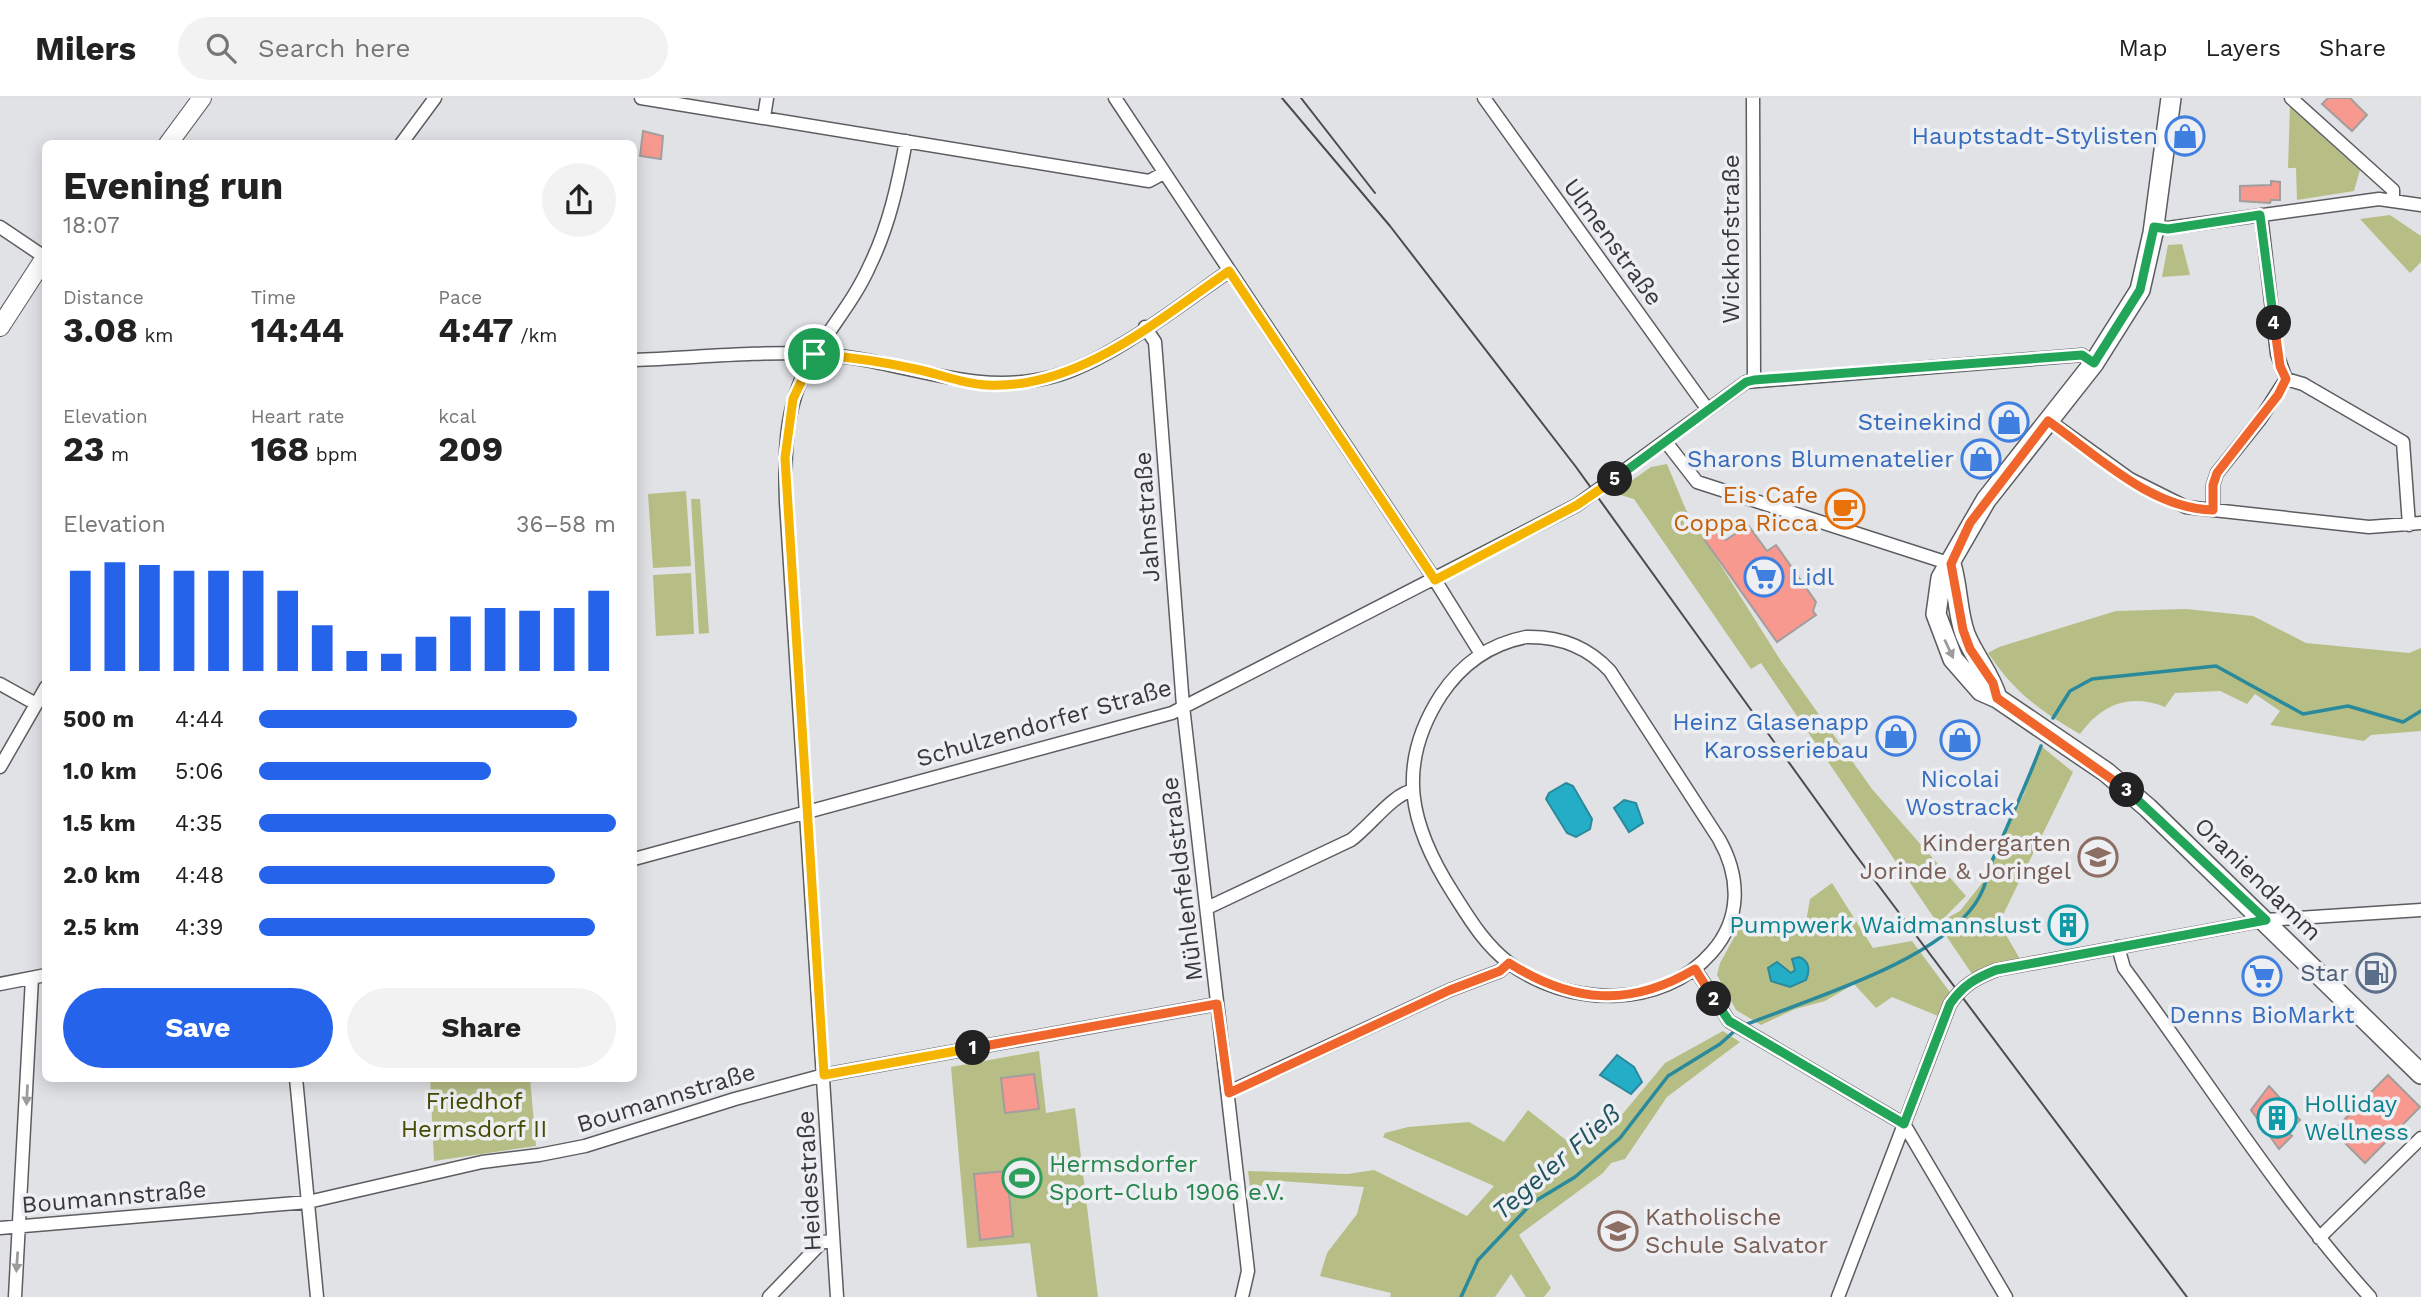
<!DOCTYPE html>
<html lang="en">
<head>
<meta charset="utf-8">
<style>
	:root { --surface:#fff; --page:#f2f2f2; --text:#222; --muted:#767676; --line:#e0e0e0; --accent:#2563eb }
	body { margin:0; font-family:"Work Sans",sans-serif; background:var(--page); color:var(--text); height:100vh; display:flex; flex-direction:column; font-size:26px; white-space:nowrap }
	* { box-sizing:border-box; margin:0 }
	p { font-size:23px; color:var(--muted) }
	.icon { flex:none; width:38px; height:38px; fill:none; stroke:currentColor; stroke-width:2; stroke-linecap:round; stroke-linejoin:round }
	.map { position:relative; flex:1; overflow:hidden }
	.side { position:absolute; left:42px; top:42px; width:595px; height:942px; display:flex; flex-direction:column; background:var(--surface); border-radius:10px; box-shadow:0 4px 18px #0003 }
	.side>* { flex:none }
	.pin { position:absolute; display:grid; place-items:center; width:60px; height:60px; color:#fff; margin:-30px; border:4px solid #fff; border-radius:50%; box-shadow:0 2px 7px #0007 }
	.km { position:absolute; width:35px; height:35px; margin:-18px; border-radius:50%; background:#222; color:#fff; font-size:19px; line-height:35px; text-align:center }
	.round { display:grid; place-items:center; flex:none; width:74px; height:74px; border-radius:37px; background:var(--page) }
	.summary { display:flex; align-items:center; justify-content:space-between; height:119px; padding:0 21px }
	h1 { font-size:38px; font-weight:700; line-height:52px }
	.stats { display:grid; grid-template-columns:repeat(3,1fr); gap:10px; height:119px; padding:7px 21px }
	.stats div { display:grid; align-content:center }
	.stats b { font-size:35px; font-weight:700 }
	.stats small { font-size:19px; font-weight:400 }
	.stats p { font-size:19px }
	.chart { height:196px; padding:14px 21px }
	.chart p { display:flex; justify-content:space-between }
	.chart svg { width:100%; height:126px; margin-top:7px; stroke:var(--accent); stroke-width:6 }
	.button { display:flex; gap:14px; margin-top:auto; padding:14px 21px }
	.button a { flex:1; height:80px; border-radius:42px; background:var(--accent); color:#fff; font-size:28px; font-weight:700; line-height:80px; text-align:center }
	.button a+a { background:var(--page); color:var(--text) }
	ul { padding:0 21px; list-style:none; font-size:23px }
	li { display:grid; grid-template-columns:112px 84px 1fr; align-items:center; height:52px }
	li i { height:18px; border-radius:9px; background:var(--accent) }
	header { display:flex; align-items:center; gap:42px; box-sizing:border-box; height:98px; padding:0 35px; background:var(--surface); border-bottom:2px solid var(--line) }
	header strong { font-size:33px }
	nav { display:flex; gap:38px; margin-inline-start:auto; font-size:24px }
	.search { width:490px; height:63px; background:var(--page); display:flex; align-items:center; gap:18px; box-sizing:border-box; padding:0 24px; border-radius:38px; color:var(--muted); font-size:26px }
	.map>svg:first-child { display:block }
	.green { fill:#b7be85 }
	.water { fill:#24adc6; stroke:#2a8a9c; stroke-width:2 }
	.lines { fill:none; stroke-linecap:round; stroke-linejoin:round }
	.stream { stroke:#2a8a9c; stroke-width:3.5 }
	.building { fill:#f7998f; stroke:#a19e9d; stroke-width:2 }
	.street-casing { stroke:#5c5d60; stroke-width:15 }
	.secondary-casing { stroke:#5c5d60; stroke-width:20 }
	.primary-casing { stroke:#5c5d60; stroke-width:22 }
	.street { stroke:#fff; stroke-width:12 }
	.secondary { stroke:#fff; stroke-width:18 }
	.primary { stroke:#fff; stroke-width:19 }
	.tram { stroke:#4b4b4d; stroke-width:2 }
	.oneway { fill:#9c9c9c }
	.split-1-casing { stroke:#fff; stroke-width:14 }
	.split-2-casing { stroke:#fff; stroke-width:14 }
	.split-3-casing { stroke:#fff; stroke-width:14 }
	.split-4-casing { stroke:#fff; stroke-width:14 }
	.split-5-casing { stroke:#fff; stroke-width:14 }
	.split-6-casing { stroke:#fff; stroke-width:14 }
	.split-1 { stroke:#f5b400; stroke-width:9 }
	.split-2 { stroke:#f0652b; stroke-width:9 }
	.split-3 { stroke:#22a559; stroke-width:9 }
	.split-4 { stroke:#f0652b; stroke-width:9 }
	.split-5 { stroke:#22a559; stroke-width:9 }
	.split-6 { stroke:#f5b400; stroke-width:9 }
	.labels { text-anchor:middle; dominant-baseline:central; stroke-width:7; stroke-linejoin:round; paint-order:stroke }
	.shop-label { font-size:24px; fill:#366cbe; stroke:#eeeff2; text-anchor:end }
	.street-label { font-size:24px; fill:#39393a; stroke:#eeeff2 }
	.food-label { font-size:24px; fill:#c56008; stroke:#eeeff2; text-anchor:end }
	.education-label { font-size:24px; fill:#785e54; stroke:#eeeff2; text-anchor:end }
	.culture-label { font-size:24px; fill:#0d838f; stroke:#eeeff2; text-anchor:end }
	.service-label { font-size:24px; fill:#4e5e75; stroke:#eeeff2; text-anchor:end }
	.park-label { font-size:24px; fill:#454901; stroke:#eeeff2 }
	.leisure-label { font-size:24px; fill:#27864d; stroke:#eeeff2; text-anchor:start }
	.water-label { font-size:26px; font-style:italic; fill:#1f535e; stroke:#eeeff2 }
</style>
</head>
<body>
<header>
<strong>Milers</strong>
<div class="search"><svg class="icon" aria-label="search" viewBox="0 0 24 24"><circle cx="10" cy="10" r="6"/><path d="M15 15l6 6"/></svg>Search here</div>
<nav><a>Map</a><a>Layers</a><a>Share</a></nav>
</header>
<div class="map">
<svg width="2421" height="1199" viewBox="0 0 2421 1199">
	<rect width="100%" height="100%" fill="#e0e2e5"/>
	<path class="green" d="M 2290,9 L 2360,72 L 2354,93 L 2297,102 L 2296,70 L 2288,70 Z
		M 2390,117 L 2421,138 L 2421,164 L 2410,175 L 2360,121 Z
		M 2182,146 L 2190,177 L 2162,179 L 2168,147 Z
		M 1667,366 L 1686,412 L 1781,563 L 1872,691 L 1966,798 L 1940,824 L 1960,813 L 1990,775 L 1993,760 L 2024,696 L 2041,648 L 2073,674 L 1999,825 L 2020,861 L 1983,869 L 1972,876 L 1761,565 L 1751,571 L 1634,401 L 1614,395 L 1651,369 Z
		M 686,393 L 691,468 L 653,470 L 648,396 Z
		M 691,401 L 700,401 L 709,535 L 699,536 Z
		M 691,475 L 694,536 L 656,538 L 653,477 Z
		M 2186,511 L 2253,518 L 2306,545 L 2409,555 L 2421,550 L 2421,633 L 2371,637 L 2364,643 L 2270,627 L 2280,613 L 2255,596 L 2247,606 L 2220,593 L 2175,595 L 2165,609 C 2130,595 2102,606 2080,636 C 2039,612 2015,595 1988,555 L 1999,549 L 2116,513 Z
		M 1832,785 L 1873,850 L 1912,843 L 1952,897 L 1938,918 L 1892,899 L 1876,910 L 1854,886 L 1825,903 L 1795,911 L 1761,927 L 1736,912 L 1717,877 L 1720,865 L 1742,825 L 1811,838 L 1805,829 L 1810,801 Z
		M 1723,933 L 1740,944 L 1667,999 L 1625,1061 L 1611,1065 L 1603,1075 L 1519,1137 L 1551,1190 L 1544,1199 L 1526,1199 L 1511,1176 L 1495,1199 L 1390,1199 L 1391,1195 L 1320,1178 L 1327,1155 L 1357,1116 L 1364,1089 L 1265,1082 L 1252,1103 L 1248,1073 L 1348,1076 L 1374,1072 L 1467,1118 L 1494,1088 L 1383,1039 L 1385,1035 L 1408,1029 L 1469,1024 L 1504,1044 L 1528,1012 L 1576,1050 L 1611,1013 L 1620,1019 L 1665,965 Z
		M 1039,953 L 1046,1015 L 1075,1010 L 1098,1199 L 1037,1199 L 1030,1145 L 967,1150 L 951,969 Z
		M 430,980 L 530,980 L 536,1048 L 434,1063 Z"/>
	<path class="water" d="M 1566,685 L 1573,688 L 1592,721 L 1590,731 L 1576,739 L 1567,735 L 1546,701 L 1549,695 Z
		M 1624,702 L 1636,705 L 1643,725 L 1629,734 L 1614,710 Z
		M 1799,859 C 1810,863 1810,873 1806,882 L 1790,889 L 1771,883 L 1768,870 L 1777,864 L 1791,875 L 1795,872 L 1792,861 Z
		M 1617,957 L 1634,969 L 1642,984 L 1631,996 L 1600,977 Z"/>
	<g class="lines">
		<path class="stream" d="M 2053,620 L 2070,593 L 2092,581 L 2216,568 L 2303,616 L 2348,608 L 2403,624 L 2421,613
			M 1745,927 C 1811,900 1934,865 1975,806 C 1988,787 1986,775 1995,756 C 2011,720 2027,685 2041,648
			M 1461,1199 L 1478,1162 L 1532,1105 L 1575,1079 L 1620,1040 L 1668,978 L 1720,946 L 1738,930"/>
	</g>
	<path class="building" d="M 2328,0 L 2350,0 L 2367,17 L 2352,33 L 2322,6 Z
		M 643,33 L 663,38 L 661,61 L 640,58 Z
		M 2271,83 L 2280,84 L 2280,102 L 2271,102 L 2270,105 L 2240,103 L 2240,88 L 2271,87 Z
		M 1748,427 L 1767,453 L 1776,447 L 1816,504 L 1813,513 L 1816,517 L 1777,544 L 1704,441 L 1718,431 L 1726,442 Z
		M 2082,815 L 2086,835 L 2055,841 L 2052,821 Z
		M 1034,976 L 1039,1011 L 1005,1015 L 1001,980 Z
		M 2388,977 L 2420,1009 L 2365,1065 L 2333,1033 Z
		M 2269,988 L 2300,1022 L 2288,1034 L 2292,1038 L 2279,1051 L 2251,1012 Z
		M 1007,1073 L 1013,1138 L 980,1142 L 974,1076 Z"/>
	<g class="lines">
		<g class="street-casing">
			<path id="street" d="M 641,0 L 1149,83 L 1164,75
				M 1115,0 L 1435,482 L 1481,556
				M 1484,0 L 1708,312
				M 1753,0 L 1754,282
				M 2291,0 L 2393,92 L 2393,101
				M 764,19 L 767,0
				M 401,46 L 435,0
				M 2261,117 L 2277,256 L 2286,281
				M 0,129 L 46,160
				M 2154,129 L 2168,130 L 2379,101 L 2421,107
				M 1145,229 L 1155,244 L 1183,608 L 1248,1173 L 1242,1199
				M 634,262 C 693,260 755,253 815,256 C 895,259 971,300 1051,279 C 1107,265 1180,207 1229,173
				M 2286,281 L 2303,286 L 2403,344 L 2409,427
				M 2048,322 L 2130,381 L 2186,409 L 2369,429 L 2421,425
				M 1666,344 L 1697,384 L 1951,466
				M 2213,412 L 2213,387 L 2217,375 L 2261,320 L 2286,281
				M 1526,539 C 1559,538 1587,548 1610,573 L 1719,741 C 1740,778 1742,820 1712,854 C 1662,912 1568,909 1509,865 C 1484,846 1469,820 1453,795 C 1410,728 1395,668 1441,597 C 1461,567 1490,546 1526,539 Z
				M 0,586 L 36,606
				M 0,669 L 46,589
				M 634,761 L 1172,615 L 1577,407 L 1746,284 L 2082,257 L 2094,265
				M 1207,810 L 1351,742 C 1369,729 1394,695 1412,693
				M 2118,849 L 2124,870 C 2206,980 2278,1097 2370,1199
				M 1695,871 L 1729,923 L 1904,1026 L 2006,1199
				M 0,886 L 46,877
				M 296,980 L 317,1199
				M 1229,994 L 1450,892 L 1500,873 L 1509,865
				M 0,1130 L 308,1104 L 482,1064 L 539,1057 L 585,1048 L 735,1001 L 824,977 L 1217,906
				M 2319,1140 L 2421,1040
				M 15,1199 L 32,880
				M 769,1199 L 822,1144 L 833,1143
				M 837,1199 L 786,404 C 784,350 785,301 816,254 C 834,225 856,199 870,167 C 889,128 898,86 906,43
				M 1838,1199 L 1950,906 C 1963,887 1976,880 1996,872 L 2266,822 L 2421,812"/>
		</g>
		<g class="secondary-casing">
			<path id="secondary" d="M 168,46 L 202,0
				M 0,229 L 46,158"/>
		</g>
		<g class="primary-casing">
			<path id="primary" d="M 2171,0 L 2153,135 L 2140,192 L 2094,265 L 1986,402 L 1941,480 L 1936,516 L 1953,561 L 1981,593 L 1997,600 L 2106,674 L 2148,710 L 2421,976
				M 1951,466 C 1958,489 1957,514 1965,536 C 1974,559 1991,577 1997,600"/>
		</g>
		<use href="#street" class="street"/>
		<use href="#secondary" class="secondary"/>
		<use href="#primary" class="primary"/>
		<path class="tram" d="M 1282,0 L 1390,128 L 1576,369 L 1852,752 L 2187,1199
			M 1301,0 L 1375,95"/>
	</g>
	<defs><path id="oneway-solid" d="M-6-.8H1V-3.2L6.5 0L1 3.2V.8H-6Z" transform="scale(1.75)"/></defs>
	<g class="oneway">
		<use href="#oneway-solid" transform="translate(1949 551) rotate(65)"/>
		<use href="#oneway-solid" transform="translate(27 997) rotate(93)"/>
		<use href="#oneway-solid" transform="translate(17 1164) rotate(94)"/>
	</g>
	<g class="lines">
		<g class="split-1-casing">
			<path id="split-1" d="M 814,256 L 793,301 L 785,360 L 824,977 L 973,950"/>
		</g>
		<g class="split-2-casing">
			<path id="split-2" d="M 973,950 L 1217,906 L 1229,995 L 1450,892 L 1500,873 L 1509,865 C 1572,905 1630,910 1695,871 L 1714,901"/>
		</g>
		<g class="split-3-casing">
			<path id="split-3" d="M 1714,901 L 1729,923 L 1904,1026 L 1950,906 C 1963,887 1976,880 1996,872 L 2266,822 L 2127,692"/>
		</g>
		<g class="split-4-casing">
			<path id="split-4" d="M 2127,692 L 1997,600 L 1993,585 L 1970,551 L 1963,532 L 1951,466 L 1970,425 L 2048,323 C 2097,357 2151,411 2213,412 L 2213,387 L 2217,375 L 2278,297 L 2286,281 L 2280,268 L 2274,225"/>
		</g>
		<g class="split-5-casing">
			<path id="split-5" d="M 1615,381 L 1746,284 L 1754,282 L 2082,257 L 2094,265 L 2140,192 L 2154,129 L 2168,131 L 2260,117 L 2274,225"/>
		</g>
		<g class="split-6-casing">
			<path id="split-6" d="M 814,256 C 850,259 885,264 920,272 C 942,277 964,286 987,287 C 1078,292 1159,221 1229,173 L 1435,482 L 1577,407 L 1615,381"/>
		</g>
		<use href="#split-1" class="split-1"/>
		<use href="#split-2" class="split-2"/>
		<use href="#split-3" class="split-3"/>
		<use href="#split-4" class="split-4"/>
		<use href="#split-5" class="split-5"/>
		<use href="#split-6" class="split-6"/>
	</g>
	<defs>
		<g id="shop-ring" transform="scale(2.0125)"><circle r="9.5" fill="#eeeff2" stroke="#3f7fe0" stroke-width="1.5"/><path d="M-5-2.5h2.3a2.7 3.5 0 0 1 5.4 0H5L5.5 6h-11ZM-1.5-2.5h3a1.5 2.3 0 0 0-3 0Z" fill="#3f7fe0"/></g>
		<g id="cafe-ring" transform="scale(2.0125)"><circle r="9.5" fill="#eeeff2" stroke="#e8710a" stroke-width="1.5"/><path d="M-5.5-4.5H6V0H3Q3 3.5 0 3.5H-2.5Q-5.5 3.5-5.5 0ZM3-3.2v2h1.7v-2ZM-6 4.5H4V6H-6Z" fill="#e8710a"/></g>
		<g id="supermarket-ring" transform="scale(2.0125)"><circle r="9.5" fill="#eeeff2" stroke="#3f7fe0" stroke-width="1.5"/><path d="M-6-5.5h2.5l.6 2H6L4.5 2H-2.5L-4.4-4H-6ZM-1.5 3.2a1.3 1.3 0 1 0 .1 0ZM3 3.2a1.3 1.3 0 1 0 .1 0Z" fill="#3f7fe0"/></g>
		<g id="school-ring" transform="scale(2.0125)"><circle r="9.5" fill="#eeeff2" stroke="#8d6e63" stroke-width="1.5"/><path d="M0-5L7-2L0 1L-7-2ZM-4 1L0 2.5L4 1V4Q0 6-4 4Z" fill="#8d6e63"/></g>
		<g id="building-ring" transform="scale(2.0125)"><circle r="9.5" fill="#eeeff2" stroke="#0f9aa8" stroke-width="1.5"/><path d="M-4-6H4V6H1V3H-1V6H-4ZM-2.5-4.3h1.7v1.8h-1.7ZM.8-4.3h1.7v1.8H.8ZM-2.5-1h1.7V.8h-1.7ZM.8-1h1.7V.8H.8Z" fill="#0f9aa8"/></g>
		<g id="fuel-ring" transform="scale(2.0125)"><circle r="9.5" fill="#eeeff2" stroke="#5c6f8a" stroke-width="1.5"/><path d="M-5.5-6h7V0h2V4h1.3V-2.5L3-4.5l.8-.8L6-3V5H2.5V1h-1V6h-7ZM-4.2-4.7v3.2H.2V-4.7Z" fill="#5c6f8a"/></g>
		<g id="stadium-ring" transform="scale(2.0125)"><circle r="9.5" fill="#eeeff2" stroke="#2e9e5b" stroke-width="1.5"/><path d="M0-5a6.5 5 0 1 0 0 10a6.5 5 0 1 0 0-10ZM-3.5-1.8h7v3.6h-7Z" fill="#2e9e5b"/></g>
	</defs>
	<g fill-rule="evenodd">
		<use href="#shop-ring" x="2185" y="38"/>
		<use href="#shop-ring" x="2009" y="324"/>
		<use href="#shop-ring" x="1981" y="361"/>
		<use href="#cafe-ring" x="1845" y="411"/>
		<use href="#supermarket-ring" x="1764" y="479"/>
		<use href="#shop-ring" x="1896" y="638"/>
		<use href="#shop-ring" x="1960" y="642"/>
		<use href="#school-ring" x="2098" y="759"/>
		<use href="#building-ring" x="2068" y="827"/>
		<use href="#fuel-ring" x="2376" y="875"/>
		<use href="#supermarket-ring" x="2262" y="878"/>
		<use href="#building-ring" x="2277" y="1020"/>
		<use href="#stadium-ring" x="1022" y="1080"/>
		<use href="#school-ring" x="1618" y="1133"/>
	</g>
	<g class="labels">
		<g class="shop-label">
			<text x="2158" y="38">Hauptstadt-Stylisten</text>
			<text x="1982" y="324">Steinekind</text>
			<text x="1954" y="361">Sharons Blumenatelier</text>
			<text x="1791" y="479" text-anchor="start">Lidl</text>
			<text x="1869" y="624">Heinz Glasenapp<tspan x="1869" dy="28">Karosseriebau</tspan></text>
			<text x="1960" y="681" text-anchor="middle">Nicolai<tspan x="1960" dy="28">Wostrack</tspan></text>
			<text x="2262" y="917" text-anchor="middle">Denns BioMarkt</text>
		</g>
		<g class="street-label">
			<text transform="translate(1731 141) rotate(-90)">Wickhofstraße</text>
			<text transform="translate(1613 144) rotate(54)">Ulmenstraße</text>
			<text transform="translate(1147 419) rotate(-94)">Jahnstraße</text>
			<text transform="translate(1044 625) rotate(-16)">Schulzendorfer Straße</text>
			<text transform="translate(1182 781) rotate(-97)">Mühlenfeldstraße</text>
			<text transform="translate(2258 781) rotate(44)">Oraniendamm</text>
			<text transform="translate(666 1000) rotate(-17)">Boumannstraße</text>
			<text transform="translate(809 1083) rotate(-93)">Heidestraße</text>
			<text transform="translate(114 1099) rotate(-5)">Boumannstraße</text>
		</g>
		<g class="food-label">
			<text x="1818" y="397">Eis Cafe<tspan x="1818" dy="28">Coppa Ricca</tspan></text>
		</g>
		<g class="education-label">
			<text x="2071" y="745">Kindergarten<tspan x="2071" dy="28">Jorinde &amp; Joringel</tspan></text>
			<text x="1645" y="1119" text-anchor="start">Katholische<tspan x="1645" dy="28">Schule Salvator</tspan></text>
		</g>
		<g class="culture-label">
			<text x="2041" y="827">Pumpwerk Waidmannslust</text>
			<text x="2304" y="1006" text-anchor="start">Holliday<tspan x="2304" dy="28">Wellness</tspan></text>
		</g>
		<g class="service-label">
			<text x="2349" y="875">Star</text>
		</g>
		<g class="park-label">
			<text x="474" y="1003">Friedhof<tspan x="474" dy="28">Hermsdorf II</tspan></text>
		</g>
		<g class="leisure-label">
			<text x="1049" y="1066">Hermsdorfer<tspan x="1049" dy="28">Sport-Club 1906 e.V.</tspan></text>
		</g>
		<g class="water-label">
			<text transform="translate(1556 1064) rotate(-41)">Tegeler Fließ</text>
		</g>
	</g>
</svg>
<div class="pin" style="left:814px;top:256px;background:#1e9e55"><svg class="icon" aria-label="arrive" viewBox="0 0 24 24"><path d="M6 21V4h12l-3 4 3 4H6"/></svg></div>
<b class="km" style="left:973px;top:950px">1</b>
<b class="km" style="left:1714px;top:901px">2</b>
<b class="km" style="left:2127px;top:692px">3</b>
<b class="km" style="left:2274px;top:225px">4</b>
<b class="km" style="left:1615px;top:381px">5</b>
<section class="side">
<div class="summary"><div><h1>Evening run</h1><p>18:07</p></div><a class="round"><svg class="icon" aria-label="share" viewBox="0 0 24 24"><path d="M12 15V3M7 8l5-5 5 5M5 13v7h14v-7"/></svg></a></div>
<div class="stats">
<div><p>Distance</p><b>3.08<small> km</small></b></div>
<div><p>Time</p><b>14:44</b></div>
<div><p>Pace</p><b>4:47<small> /km</small></b></div>
</div>
<div class="stats">
<div><p>Elevation</p><b>23<small> m</small></b></div>
<div><p>Heart rate</p><b>168<small> bpm</small></b></div>
<div><p>kcal</p><b>209</b></div>
</div>
<div class="chart"><p><span>Elevation</span>36–58 m</p>
<svg viewBox="0 0 160 44" preserveAspectRatio="none"><path d="M5 44V9M15 44V6M25 44V7M35 44V9M45 44V9M55 44V9M65 44V16M75 44V28M85 44V37M95 44V38M105 44V32M115 44V25M125 44V22M135 44V23M145 44V22M155 44V16"/></svg>
</div>
<ul>
<li><b>500 m</b>4:44<i style="width:89%"></i></li>
<li><b>1.0 km</b>5:06<i style="width:65%"></i></li>
<li><b>1.5 km</b>4:35<i style="width:100%"></i></li>
<li><b>2.0 km</b>4:48<i style="width:83%"></i></li>
<li><b>2.5 km</b>4:39<i style="width:94%"></i></li>
</ul>
<div class="button"><a>Save</a><a>Share</a></div>
</section>
</div>
</body>
</html>
